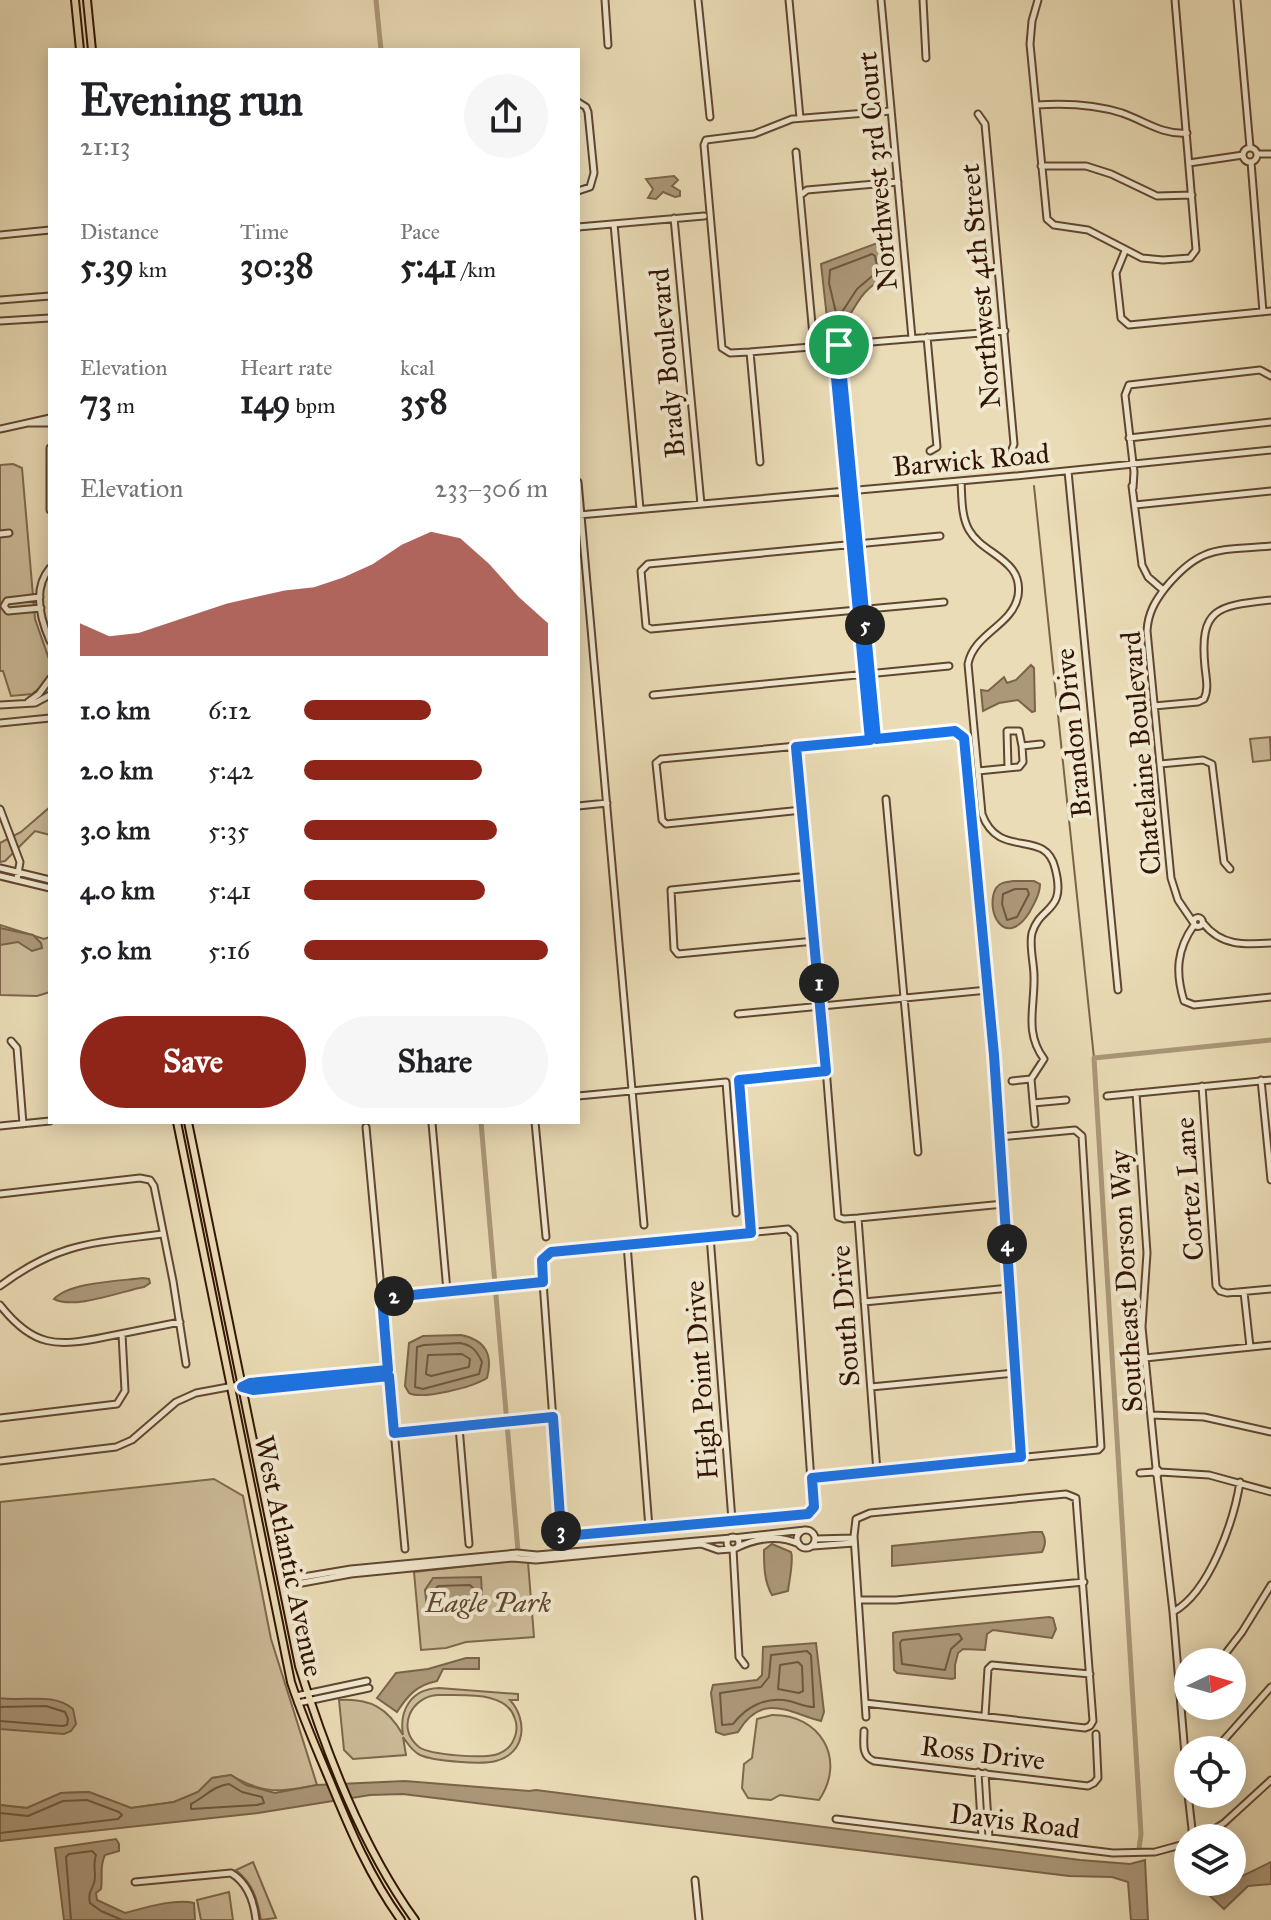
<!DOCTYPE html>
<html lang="en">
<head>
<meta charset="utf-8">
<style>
	:root { --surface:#fff; --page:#f6f6f6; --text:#202124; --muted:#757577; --accent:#8f2418 }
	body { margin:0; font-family:"IM FELL Great Primer",serif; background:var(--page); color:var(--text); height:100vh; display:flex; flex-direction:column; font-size:30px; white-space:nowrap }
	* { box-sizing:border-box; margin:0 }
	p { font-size:26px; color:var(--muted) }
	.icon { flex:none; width:44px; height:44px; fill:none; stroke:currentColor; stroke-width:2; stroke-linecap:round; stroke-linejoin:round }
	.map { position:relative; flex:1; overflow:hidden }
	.panel { position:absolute; left:48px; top:48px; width:532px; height:1076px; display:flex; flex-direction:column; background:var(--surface); border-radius:0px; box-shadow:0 4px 20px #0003 }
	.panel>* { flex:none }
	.needle { width:52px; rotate:85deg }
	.buttons { position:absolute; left:1174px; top:1648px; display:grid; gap:16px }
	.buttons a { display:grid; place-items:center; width:72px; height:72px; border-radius:50%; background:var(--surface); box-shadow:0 4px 20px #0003; font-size:40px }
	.pin { position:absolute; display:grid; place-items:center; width:68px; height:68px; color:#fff; margin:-34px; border:4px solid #fff; border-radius:50%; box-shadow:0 2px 8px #0007 }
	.km { position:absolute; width:40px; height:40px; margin:-20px; border-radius:50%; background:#222; color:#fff; font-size:22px; line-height:40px; text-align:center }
	.round { display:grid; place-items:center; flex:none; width:84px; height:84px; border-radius:42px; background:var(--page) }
	.summary { display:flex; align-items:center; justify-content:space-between; height:136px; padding:0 32px }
	h1 { font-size:44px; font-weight:700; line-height:60px }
	.stats { display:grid; grid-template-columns:repeat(3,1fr); gap:12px; height:136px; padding:8px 32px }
	.stats div { display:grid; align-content:center }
	.stats b { font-size:34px; font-weight:700 }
	.stats small { font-size:22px; font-weight:400 }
	.stats p { font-size:22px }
	.chart { height:224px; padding:16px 32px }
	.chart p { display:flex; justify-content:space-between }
	.chart svg { width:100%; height:144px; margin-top:8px; fill:var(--accent); opacity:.7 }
	.primary-button { display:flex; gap:16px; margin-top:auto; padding:16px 32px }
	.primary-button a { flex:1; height:92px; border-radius:48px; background:var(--accent); color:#fff; font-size:32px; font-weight:700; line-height:92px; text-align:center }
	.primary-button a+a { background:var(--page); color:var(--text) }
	ul { padding:0 32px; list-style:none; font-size:26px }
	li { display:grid; grid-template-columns:128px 96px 1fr; align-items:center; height:60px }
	li i { height:20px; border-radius:10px; background:var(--accent) }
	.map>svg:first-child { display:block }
	.green { fill:#cbba97; stroke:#7e674c; stroke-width:2; fill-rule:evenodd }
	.water { fill:#ab9879; stroke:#7b6349; stroke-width:2 }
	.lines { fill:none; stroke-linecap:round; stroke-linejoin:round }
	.shore { stroke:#6e563e; stroke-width:2 }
	.stream { stroke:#7b6349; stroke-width:2 }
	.canal { stroke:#ab9879; stroke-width:5 }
	.minor-casing { stroke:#60462f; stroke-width:9 }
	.major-casing { stroke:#321402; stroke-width:10 }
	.minor { stroke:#f1e8d0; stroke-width:5 }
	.major { stroke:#eadcb6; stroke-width:6 }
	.route-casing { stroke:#fff; stroke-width:16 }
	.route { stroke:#1a73e8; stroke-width:10 }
	.labels { text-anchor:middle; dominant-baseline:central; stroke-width:8; stroke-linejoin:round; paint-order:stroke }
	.street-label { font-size:28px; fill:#321402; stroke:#f1e8d0 }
	.park-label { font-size:28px; font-style:italic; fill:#60462f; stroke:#f1e8d0 }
</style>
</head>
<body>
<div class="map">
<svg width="1271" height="1920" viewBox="0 0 1271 1920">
	<rect width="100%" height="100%" fill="#eadcb6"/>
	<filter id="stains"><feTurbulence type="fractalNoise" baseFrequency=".0025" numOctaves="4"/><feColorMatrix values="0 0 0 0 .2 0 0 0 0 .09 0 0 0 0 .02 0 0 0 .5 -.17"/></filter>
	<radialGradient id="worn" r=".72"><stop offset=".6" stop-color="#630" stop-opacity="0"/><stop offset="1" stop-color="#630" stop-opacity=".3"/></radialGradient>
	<path class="green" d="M 13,464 L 22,468 L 35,619 L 50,662 L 50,672 L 46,683 L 32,694 L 11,696 L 3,671 L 0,671 L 0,465 Z
		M 1270,737 L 1271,760 L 1253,762 L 1250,739 Z
		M 50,807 L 50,835 L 35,831 L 5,861 L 0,862 L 0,843 L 21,832 Z
		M 0,925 L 44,939 L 50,937 L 50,992 L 37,996 L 0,995 Z
		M 214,1479 L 243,1496 L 271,1639 L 317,1785 C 281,1792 263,1795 231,1775 L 212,1778 L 198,1792 L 174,1802 L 131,1808 L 89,1792 L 61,1793 L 27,1808 L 0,1805 L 0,1502 Z
		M 520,1560 L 528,1562 L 534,1637 L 466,1642 L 446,1648 L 421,1650 L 414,1572 Z
		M 439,1688 L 518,1694 L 518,1700 L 510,1700 C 528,1720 526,1753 496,1761 C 482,1765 433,1761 420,1755 C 412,1751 408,1744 403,1737 L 406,1755 L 353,1759 L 344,1750 L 339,1700 C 370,1698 388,1708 403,1735 C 399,1710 411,1689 439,1688 ZM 438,1695 C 462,1696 507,1690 515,1719 C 518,1727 516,1736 512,1743 C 509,1748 503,1752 498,1754 C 484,1759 430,1755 419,1747 C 395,1728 412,1696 438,1695 Z
		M 772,1715 C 820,1714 847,1759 819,1800 L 780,1795 L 771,1800 L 748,1798 L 742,1788 L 744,1764 L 752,1758 L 757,1719 Z
		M 253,1862 L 276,1918 L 261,1920 C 257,1898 253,1884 236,1870 Z
		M 229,1892 L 233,1920 L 201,1920 L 197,1900 Z"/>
	<path class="water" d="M 674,176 L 678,180 L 672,186 L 680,191 L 680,196 L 675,197 L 663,192 L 656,199 L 648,198 L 653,189 L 646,179 Z
		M 880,242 L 890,279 C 868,280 856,304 846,322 L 827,318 L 821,264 Z
		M 1031,665 L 1034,668 L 1035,711 L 1032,712 L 1018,700 L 999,703 L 983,711 L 981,690 L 988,691 L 1004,677 L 1007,683 L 1016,680 Z
		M 1013,881 L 1034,881 L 1040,884 C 1040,894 1034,904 1029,913 C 1005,950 984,911 996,888 C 1000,882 1007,882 1013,881 Z
		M 0,928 L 33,935 L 41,943 L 42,948 L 32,951 L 18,942 L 0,945 Z
		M 143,1278 L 149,1279 L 150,1283 L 144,1287 C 122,1291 74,1310 54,1299 C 70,1282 120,1281 143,1278 Z
		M 461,1335 C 486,1340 493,1355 487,1378 C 473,1387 423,1400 409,1393 L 405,1386 L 409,1343 L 423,1336 Z
		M 1033,1532 L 1042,1532 C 1046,1539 1046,1544 1042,1552 L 892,1566 L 892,1546 Z
		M 772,1544 L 791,1552 C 794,1560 789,1581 788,1591 L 772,1595 C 764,1581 764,1566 764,1550 Z
		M 481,1577 L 483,1612 L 461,1606 L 427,1608 L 425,1590 L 433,1578 Z
		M 1049,1617 L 1053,1618 L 1056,1629 L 1052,1638 L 993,1630 L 987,1634 L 985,1650 L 963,1649 L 958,1653 L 955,1665 L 955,1678 L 952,1679 L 897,1673 L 894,1670 L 893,1633 L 896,1632 Z
		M 816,1643 L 824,1712 L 821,1721 C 789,1713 763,1691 738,1732 L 724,1735 L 716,1732 L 711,1693 L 713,1685 L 757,1680 L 762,1675 L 763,1647 Z
		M 466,1658 L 479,1658 L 479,1669 L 443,1669 L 437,1681 C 417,1685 408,1695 397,1712 L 377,1698 L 396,1673 L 428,1669 Z
		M 0,1698 C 25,1702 53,1692 73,1709 L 76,1724 L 71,1731 L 64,1734 L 0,1729 Z
		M 231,1775 L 246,1785 L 275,1793 L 317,1785 L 405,1781 L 529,1791 L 536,1790 L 1080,1860 L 1130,1864 L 1145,1860 L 1148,1920 L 1131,1920 L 1128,1882 L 1112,1877 L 1069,1876 L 403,1794 L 370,1795 L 258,1813 L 0,1841 L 0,1805 L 27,1808 L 61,1793 L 89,1792 L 131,1808 L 174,1802 L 198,1792 L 212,1778 Z
		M 116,1839 L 119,1844 L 119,1851 L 105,1855 C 99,1867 103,1877 101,1889 L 96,1893 L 97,1900 L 125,1913 C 144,1908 175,1898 194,1903 L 195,1920 L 64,1920 L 55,1848 Z
		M 1271,1862 L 1271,1884 L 1248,1886 L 1224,1909 L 1207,1893 Z"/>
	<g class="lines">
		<path class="shore" d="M 872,254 L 875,256 L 878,271 L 857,289 L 842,312 L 836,313 L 829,283 L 830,270 Z
			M 1015,889 L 1027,889 L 1029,894 L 1017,917 L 1007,920 L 1002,904 L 1003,894 Z
			M 460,1343 C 472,1345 477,1351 482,1362 L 479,1374 L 423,1389 L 415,1387 L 417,1347 L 424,1345 Z
			M 462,1354 L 470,1359 L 469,1367 L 431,1376 L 426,1374 L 428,1355 Z
			M 470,1585 L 474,1589 L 474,1597 L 471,1600 L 437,1599 L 434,1597 L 433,1592 L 438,1586 Z
			M 959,1634 L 962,1639 L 951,1649 L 945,1670 L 902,1664 L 900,1643 L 902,1640 Z
			M 807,1651 L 811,1655 L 814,1707 C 805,1707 798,1703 789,1701 C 766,1696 746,1707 733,1724 L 722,1725 L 720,1693 L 761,1687 L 769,1677 L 771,1655 Z
			M 798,1662 L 802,1666 L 803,1691 L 799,1693 L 778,1689 L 780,1665 Z
			M 0,1707 L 46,1706 L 65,1712 L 68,1719 L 67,1725 L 62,1726 L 0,1721
			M 229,1784 L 242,1792 L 262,1797 L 264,1803 L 257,1805 L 191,1809 L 191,1804 C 205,1797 213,1786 229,1784 Z
			M 0,1813 L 28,1816 L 63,1801 L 87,1800 L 119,1812 L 122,1815 L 118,1819 L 0,1833
			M 71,1920 L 66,1857 L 69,1854 L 92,1851 L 96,1855 C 92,1865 97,1874 94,1883 C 91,1892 88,1892 90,1903 L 101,1911 L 122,1920"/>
		<path class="stream" d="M 1034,486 L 1094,1058"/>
		<path class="canal" d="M 376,0 L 381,50
			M 481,1122 L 518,1551
			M 1139,1849 L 1141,1834 L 1094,1058 L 1271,1040"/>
		<g class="minor-casing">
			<path id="minor" d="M 605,0 L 608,45
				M 698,0 L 710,117
				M 789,0 L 800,118
				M 881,0 L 912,338
				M 923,0 L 926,58
				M 1038,0 L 1032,21 L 1030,44 L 1047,219 L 1054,225 L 1088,230 L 1142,258 L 1163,260 L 1190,258 L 1196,250 L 1175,0
				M 1237,0 L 1250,147
				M 578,102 L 586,107 L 588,112 L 594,173 L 590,187 L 578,191
				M 1036,105 C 1065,103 1094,104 1122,113 C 1145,121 1162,135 1187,133
				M 891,111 L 792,119 L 754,134 L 706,140 L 704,145 L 722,348 L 730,353 L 750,352 L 1005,331
				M 978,114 L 985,124 L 1014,444 L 1010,455
				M1243 155a7 7 0 1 1 14 0a7 7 0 1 1-14 0Z
				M 796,152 L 814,346
				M 1258,154 L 1271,154
				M 1251,162 L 1263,312
				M 1189,163 L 1243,155
				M 1041,166 L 1086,166 L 1111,174 L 1157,196 L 1192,195
				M 802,194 L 807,190 L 898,182
				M 674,218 L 701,504
				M 614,224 L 640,509
				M 578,227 L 704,216
				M 0,235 L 50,230
				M 1125,251 L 1116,273 L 1121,318 L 1129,325 L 1271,311
				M 0,300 L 50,296
				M 0,321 L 50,318
				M 927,337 L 937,447 L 930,451
				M 833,345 L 870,740
				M 839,345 L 876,739
				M 750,352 L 760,462
				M 29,423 L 50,423
				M 0,429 L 50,418
				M 1129,438 L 1271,422
				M 50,448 L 50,510
				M 1068,471 L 1118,990
				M 961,481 C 962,497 961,516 969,530 C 983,555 1024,559 1018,596 C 1012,626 974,633 968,664 L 982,814 C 999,861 1045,827 1055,868 C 1067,913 1040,905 1032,933 C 1029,946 1034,963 1034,976 C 1035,1007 1024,1032 1044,1059 L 1031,1079 L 1035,1124
				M 578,482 L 644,1225
				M 1132,486 L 1142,565 L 1148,577 L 1163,590
				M 1133,488 L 1134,472 L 1125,395 L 1129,385 L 1260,370 L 1271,376
				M 1135,505 L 1271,491
				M 579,515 L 1015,476 L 1271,450
				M 0,534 L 9,533
				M 940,536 L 648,564 L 641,571 L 646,626 L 651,629 L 944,602
				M 50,568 C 32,589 40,618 50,641
				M 40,597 L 7,601 L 4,606 L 8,611 L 41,608
				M 653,695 L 949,666
				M 28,702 L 39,694 L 50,679
				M 0,705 L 35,703 L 50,695
				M 1154,706 L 1198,702 L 1204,699 C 1209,689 1206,678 1205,667 C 1199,607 1218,606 1271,600
				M 0,723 L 50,718
				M 796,747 L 821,1006 L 838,1217 L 844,1219 L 858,1218 L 1004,1204
				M 1160,764 L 1203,760 L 1212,764 L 1224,862 L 1230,869
				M 1008,768 L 1007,731 L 1019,731 L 1022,746
				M 978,771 L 1019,767 L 1023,762 L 1022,746 L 1041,744
				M 886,799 L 918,1152
				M 578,806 L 607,803
				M 0,809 L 20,862 L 17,879
				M 802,810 L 666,824 L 662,820 L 656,763 L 661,759 L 955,731 L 964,738 L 994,1055 L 1021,1457
				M 0,868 L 50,880
				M 0,876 L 50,888
				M 809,876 L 671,890 L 674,949 L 678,954 L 815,941
				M1193.5 922a4.5 4.5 0 1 1 9 0a4.5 4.5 0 1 1-9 0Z
				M 1193,922 L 1178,900 L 1171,878 L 1147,631 C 1148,613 1155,601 1166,587 C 1202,544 1219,551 1271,546
				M 1203,923 C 1221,946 1244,945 1271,943
				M 1194,925 C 1177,949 1175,972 1184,1001 L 1194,1005 L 1271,997
				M 738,1014 L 988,990
				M 11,1041 L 17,1048 L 23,1124
				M 1261,1080 L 1271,1180
				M 1012,1081 L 1031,1079
				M 1202,1086 L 1216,1286 L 1220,1291 L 1227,1293 L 1271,1289
				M 1136,1093 L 1147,1253 L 1142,1327 L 1156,1468
				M 578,1096 L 726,1082 L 736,1213
				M 1107,1096 L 1271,1080
				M 1033,1103 L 1066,1100
				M 535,1122 L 546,1237
				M 432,1123 L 447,1291
				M 0,1126 L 50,1121
				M 366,1127 L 405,1549
				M 0,1194 L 140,1178 L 150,1180 L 154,1186 L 173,1281 L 186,1364
				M 858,1218 L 877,1472
				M 788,1229 L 794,1235 L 813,1510 L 808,1514 L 565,1536 L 561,1531 L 543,1282 L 544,1256 L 551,1252 Z
				M 751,1233 L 739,1080 L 826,1071
				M 710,1236 L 732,1520
				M 627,1244 L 649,1528
				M 0,1286 C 59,1242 93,1243 163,1234
				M 1244,1292 L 1250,1347
				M 382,1298 L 543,1282
				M 864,1302 L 1010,1288
				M 0,1305 C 33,1347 56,1347 105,1337 C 130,1332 155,1327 180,1322
				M 1145,1358 L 1271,1345
				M 243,1387 L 253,1390 L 389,1376
				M 871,1387 L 1015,1373
				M 1151,1415 L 1204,1417 L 1271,1432
				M 0,1418 L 117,1404 L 125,1391 L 122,1334
				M 459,1427 L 469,1544
				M 394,1433 L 553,1417
				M 0,1461 L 116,1447 L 132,1440 L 176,1402 L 196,1393 L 250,1383 L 388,1370
				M 1156,1468 L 1160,1472 L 1157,1475 L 1154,1472 Z
				M 1160,1472 L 1209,1475 L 1271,1492
				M 1140,1473 L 1154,1472
				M 1157,1475 L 1173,1612 L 1188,1790
				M 812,1478 L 1098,1450 L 1101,1447 L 1082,1136 L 1075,1130 L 1000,1137
				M797 1539a9 9 0 1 1 18 0a9 9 0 1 1-18 0Z
				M727 1543a6 6 0 1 1 12 0a6 6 0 1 1-12 0Z
				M 733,1538 L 805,1530
				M 815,1539 L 854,1538
				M 813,1546 L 854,1543
				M 736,1548 C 757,1538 778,1534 799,1544
				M 733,1549 L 739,1657 L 745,1665
				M 281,1577 L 291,1579 L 351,1569 L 517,1553 L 537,1555 L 731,1538
				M 282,1583 L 291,1585 L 351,1574 L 512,1558 L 536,1560 L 701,1544 L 718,1550 L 731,1549
				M 859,1600 L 896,1600 L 1084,1582
				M 1173,1612 C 1210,1592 1234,1520 1240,1482
				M 1219,1662 L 1242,1632 L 1271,1585
				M 296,1696 L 367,1681
				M 298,1703 L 369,1688
				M 865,1703 L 1085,1728 L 1090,1726 L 1093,1721 L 1076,1498 L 1066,1494 L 870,1513 L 856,1519 L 854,1536 L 866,1717
				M 985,1716 L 988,1669 L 992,1665 L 1090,1674
				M 864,1731 C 864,1743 861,1756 874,1761 L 1088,1786 L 1094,1783 L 1098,1778 L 1096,1734
				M 1215,1750 L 1271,1687
				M 978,1772 L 982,1837
				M 985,1773 L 989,1838
				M 1188,1794 L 1193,1838
				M 836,1819 L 1113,1853 L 1155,1852 L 1188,1843
				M 1200,1838 L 1224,1823 L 1271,1780
				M 695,1880 L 699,1920
				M 135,1882 L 231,1873 C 248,1883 254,1902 256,1920"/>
		</g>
		<g class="major-casing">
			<path id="major" d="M 75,0 L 80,50
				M 87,0 L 92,50
				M 177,1122 L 291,1682 C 302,1716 316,1748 330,1781 C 350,1830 370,1877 401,1920
				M 188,1122 L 299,1666 C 326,1752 362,1847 415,1920"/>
		</g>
		<use href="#minor" class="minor"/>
		<use href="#major" class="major"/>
	</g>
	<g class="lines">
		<g class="route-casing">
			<path id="route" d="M 833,345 L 839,345 L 876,739 L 955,731 L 964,738 L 994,1055 L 1021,1457 L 812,1478 L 814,1507 L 808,1514 L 565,1536 L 561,1531 L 553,1417 L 394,1433 L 389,1376 L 253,1390 L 242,1387 L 250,1383 L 388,1370 L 382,1298 L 543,1282 L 542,1260 L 551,1252 L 751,1233 L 739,1080 L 826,1071 L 796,747 L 870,740 Z"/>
		</g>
		<use href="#route" class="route"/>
	</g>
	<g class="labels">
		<g class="street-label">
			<text transform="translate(877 171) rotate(-95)">Northwest 3rd Court</text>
			<text transform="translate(980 286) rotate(-95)">Northwest 4th Street</text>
			<text transform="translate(667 363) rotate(-95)">Brady Boulevard</text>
			<text transform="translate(971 460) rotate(-5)">Barwick Road</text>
			<text transform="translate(1073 733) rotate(-96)">Brandon Drive</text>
			<text transform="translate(1141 753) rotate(-95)">Chatelaine Boulevard</text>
			<text transform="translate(1189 1189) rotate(-94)">Cortez Lane</text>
			<text transform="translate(1126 1281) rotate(-93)">Southeast Dorson Way</text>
			<text transform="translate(845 1316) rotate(-94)">South Drive</text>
			<text transform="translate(701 1380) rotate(-94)">High Point Drive</text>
			<text transform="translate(289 1556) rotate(78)">West Atlantic Avenue</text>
			<text transform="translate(983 1753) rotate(7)">Ross Drive</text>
			<text transform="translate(1015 1821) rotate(7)">Davis Road</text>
		</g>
		<g class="park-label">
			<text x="488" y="1602">Eagle Park</text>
		</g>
	</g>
	<rect width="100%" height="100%" filter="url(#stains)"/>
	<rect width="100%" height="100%" fill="url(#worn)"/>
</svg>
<div class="buttons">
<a><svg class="needle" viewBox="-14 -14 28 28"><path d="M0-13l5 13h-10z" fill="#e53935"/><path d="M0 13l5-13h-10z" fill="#757577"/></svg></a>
<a><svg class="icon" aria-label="locate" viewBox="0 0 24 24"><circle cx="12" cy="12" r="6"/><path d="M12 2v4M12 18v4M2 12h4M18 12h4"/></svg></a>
<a><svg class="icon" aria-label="layers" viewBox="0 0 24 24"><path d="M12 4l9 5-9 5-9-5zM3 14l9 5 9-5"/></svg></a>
</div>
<div class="pin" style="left:839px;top:345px;background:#1e9e55"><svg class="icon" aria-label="arrive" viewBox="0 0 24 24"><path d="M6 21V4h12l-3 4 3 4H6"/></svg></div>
<b class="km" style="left:819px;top:983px">1</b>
<b class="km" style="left:394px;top:1296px">2</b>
<b class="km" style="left:561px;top:1531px">3</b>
<b class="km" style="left:1007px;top:1244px">4</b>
<b class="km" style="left:865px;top:625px">5</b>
<section class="panel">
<div class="summary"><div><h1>Evening run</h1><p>21:13</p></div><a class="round"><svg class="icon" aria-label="share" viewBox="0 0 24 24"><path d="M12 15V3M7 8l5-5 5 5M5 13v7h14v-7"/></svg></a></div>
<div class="stats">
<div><p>Distance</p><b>5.39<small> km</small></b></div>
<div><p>Time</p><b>30:38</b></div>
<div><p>Pace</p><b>5:41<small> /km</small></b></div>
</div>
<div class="stats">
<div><p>Elevation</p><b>73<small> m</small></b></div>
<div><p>Heart rate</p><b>149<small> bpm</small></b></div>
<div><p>kcal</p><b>358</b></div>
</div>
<div class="chart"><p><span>Elevation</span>233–306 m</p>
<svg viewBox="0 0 160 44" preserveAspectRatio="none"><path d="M0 44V34L10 38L20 37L30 34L40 31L50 28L60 26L70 24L80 23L90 20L100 16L110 10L120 6L130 8L140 16L150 26L160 34V44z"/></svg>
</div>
<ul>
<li><b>1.0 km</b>6:12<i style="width:52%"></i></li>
<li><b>2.0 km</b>5:42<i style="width:73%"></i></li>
<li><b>3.0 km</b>5:35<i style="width:79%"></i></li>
<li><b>4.0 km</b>5:41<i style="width:74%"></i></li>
<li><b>5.0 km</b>5:16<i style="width:100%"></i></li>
</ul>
<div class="primary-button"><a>Save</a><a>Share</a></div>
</section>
</div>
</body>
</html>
